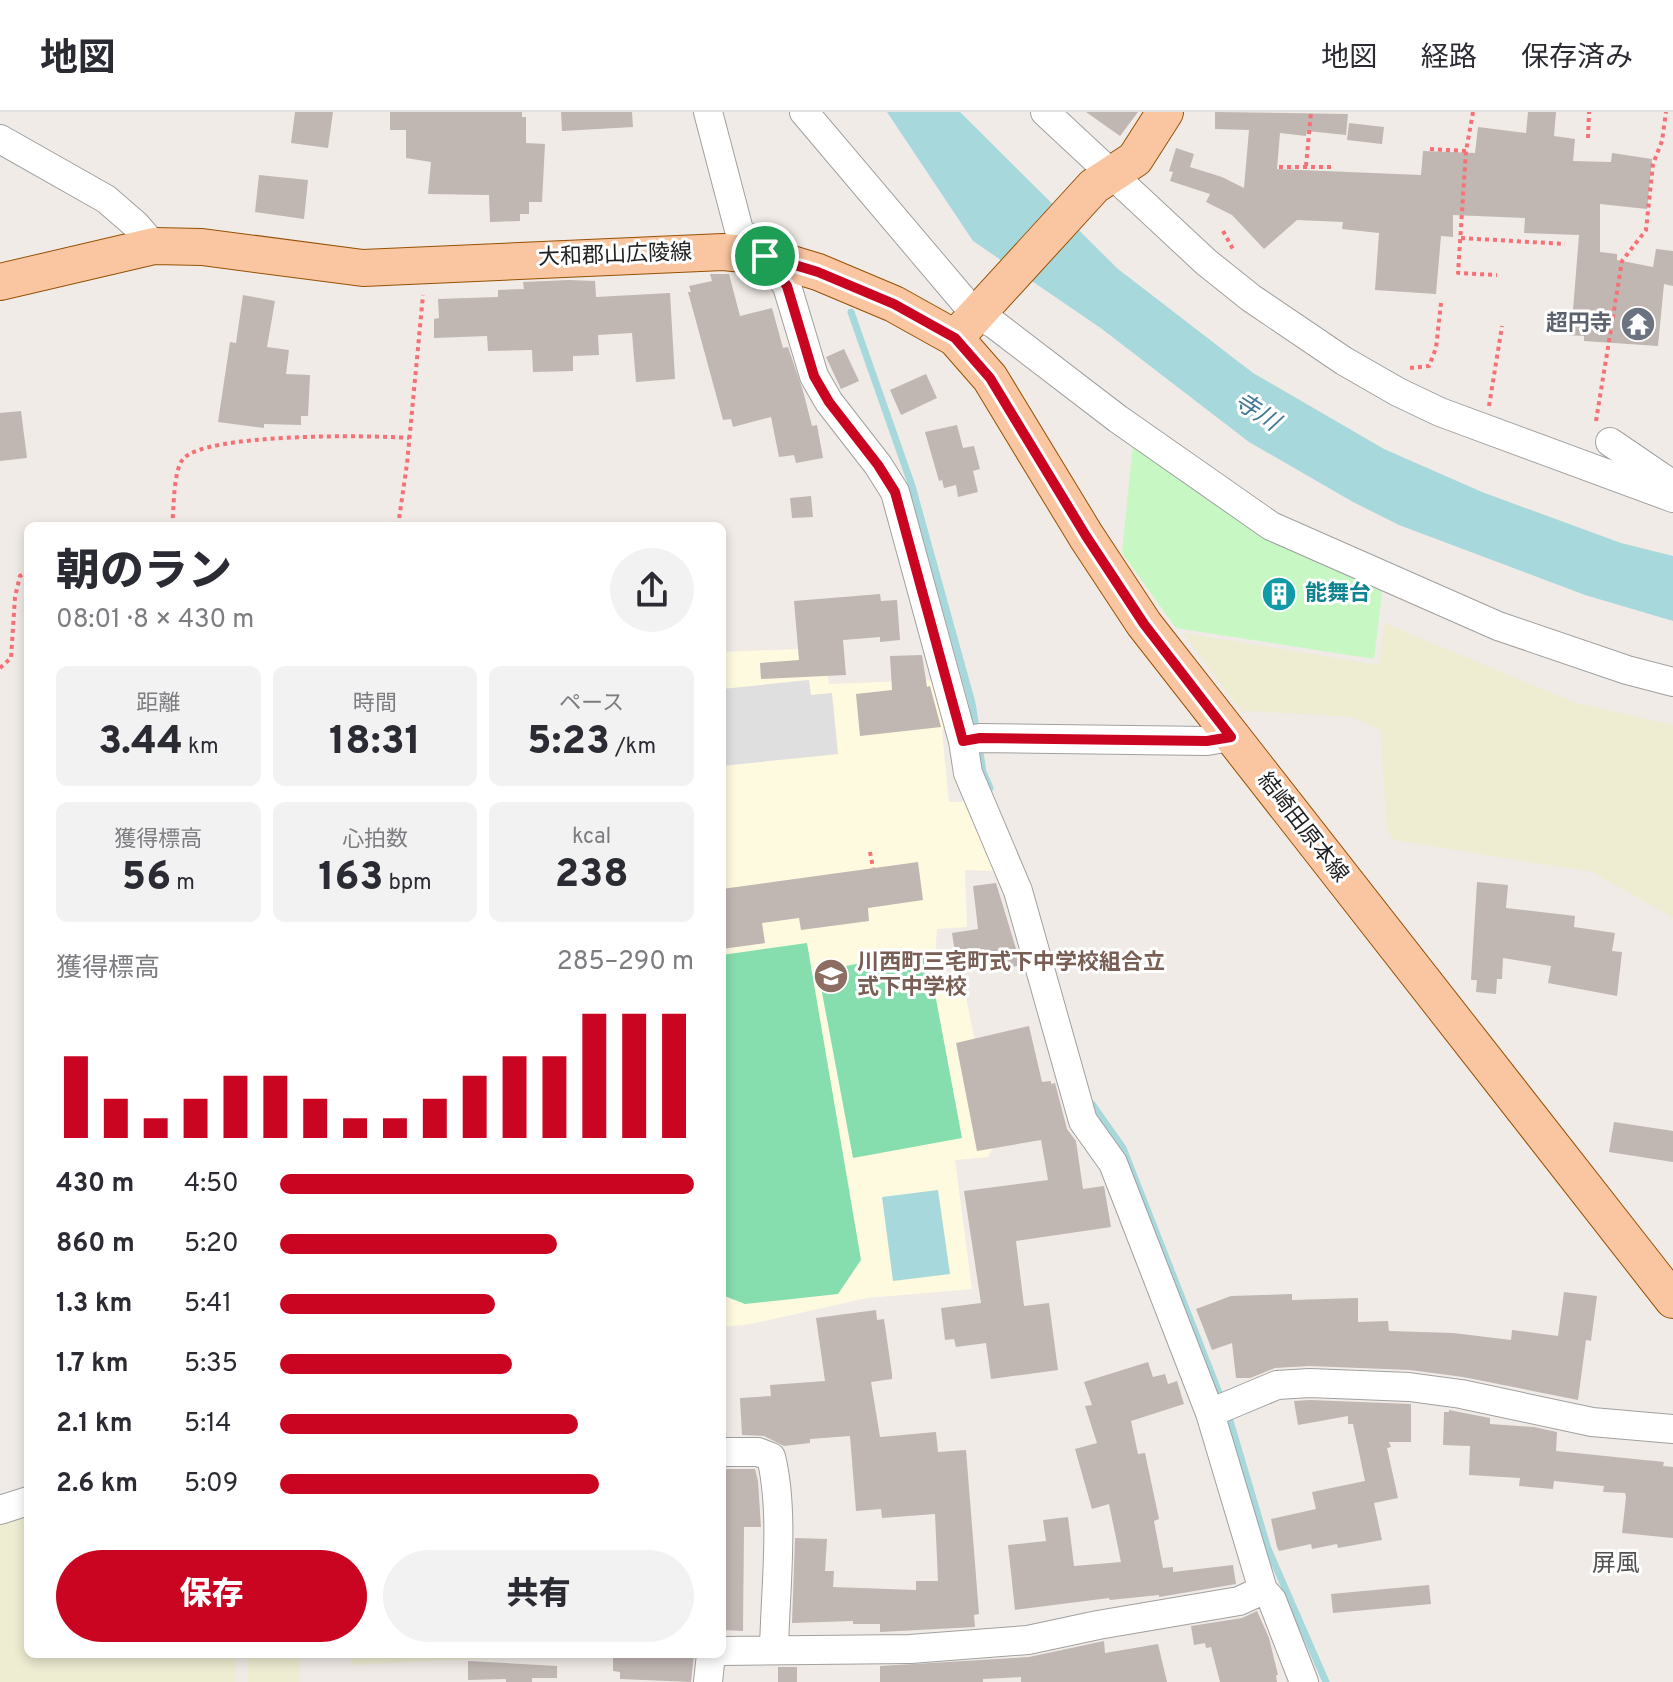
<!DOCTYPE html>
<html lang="ja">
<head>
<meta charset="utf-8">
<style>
	:root { --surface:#fff; --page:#f2f2f3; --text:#2b2b33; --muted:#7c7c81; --line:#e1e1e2; --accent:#c90521 }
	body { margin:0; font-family:Overpass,"Noto Sans JP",sans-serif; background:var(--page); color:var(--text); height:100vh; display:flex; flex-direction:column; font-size:30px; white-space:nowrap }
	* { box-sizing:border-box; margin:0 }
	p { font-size:26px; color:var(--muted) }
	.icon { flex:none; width:44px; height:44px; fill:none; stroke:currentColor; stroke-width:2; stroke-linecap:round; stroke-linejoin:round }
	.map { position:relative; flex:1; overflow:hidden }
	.details { position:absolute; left:24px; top:410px; width:702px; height:1136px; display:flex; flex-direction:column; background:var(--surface); border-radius:12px; box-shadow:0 4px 12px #0003 }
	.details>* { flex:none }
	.pin { position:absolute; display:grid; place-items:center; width:68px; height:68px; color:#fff; margin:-34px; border:4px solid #fff; border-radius:50%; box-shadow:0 2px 8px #0007 }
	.round { display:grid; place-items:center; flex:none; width:84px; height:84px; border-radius:42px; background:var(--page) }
	.headline { display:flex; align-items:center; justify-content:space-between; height:136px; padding:0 32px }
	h1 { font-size:44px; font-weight:800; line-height:60px }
	.stats { display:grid; grid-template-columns:repeat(3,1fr); gap:12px; height:136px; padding:8px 32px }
	.stats div { display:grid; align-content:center; border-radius:12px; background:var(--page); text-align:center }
	.stats b { font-size:40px; font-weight:800 }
	.stats small { font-size:22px; font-weight:400 }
	.stats p { font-size:22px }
	.chart { height:224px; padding:16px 32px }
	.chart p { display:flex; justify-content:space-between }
	.chart svg { width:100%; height:144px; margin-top:8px; stroke:var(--accent); stroke-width:6 }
	.cta { display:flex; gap:16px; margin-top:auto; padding:16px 32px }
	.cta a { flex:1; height:92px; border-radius:48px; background:var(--accent); color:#fff; font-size:32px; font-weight:800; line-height:92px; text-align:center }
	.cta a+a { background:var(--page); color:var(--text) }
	ul { padding:0 32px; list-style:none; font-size:26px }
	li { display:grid; grid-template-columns:128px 96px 1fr; align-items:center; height:60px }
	li i { height:20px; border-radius:10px; background:var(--accent) }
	header { display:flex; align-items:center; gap:48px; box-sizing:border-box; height:112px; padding:0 40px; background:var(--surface); border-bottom:2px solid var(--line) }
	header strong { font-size:38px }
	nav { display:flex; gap:44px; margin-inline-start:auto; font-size:28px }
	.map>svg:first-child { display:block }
	.education { fill:#fefae0 }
	.farmland { fill:#eeecd1 }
	.park { fill:#c7f8c4 }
	.pitch { fill:#86ddae }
	.parking { fill:#dfdfdf }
	.water { fill:#a7d8dc }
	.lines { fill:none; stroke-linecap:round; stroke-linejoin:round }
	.stream { stroke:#a7d8dc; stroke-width:7 }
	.building { fill:#c0b6b2 }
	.minor-casing { stroke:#a0a0a0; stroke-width:30 }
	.major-casing { stroke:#965104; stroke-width:38 }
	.path { stroke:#f67075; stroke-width:4; stroke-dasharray:4 4; stroke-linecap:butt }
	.minor { stroke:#fff; stroke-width:28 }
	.major { stroke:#fac6a1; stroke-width:36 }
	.route-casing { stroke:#fff; stroke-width:16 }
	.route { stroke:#c90521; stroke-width:10 }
	.labels { text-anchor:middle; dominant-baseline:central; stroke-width:6; stroke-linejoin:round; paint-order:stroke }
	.street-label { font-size:22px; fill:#1f1f1f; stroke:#fff }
	.worship-label { font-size:22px; font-weight:bold; fill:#5b616d; stroke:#fff; text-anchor:end }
	.culture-label { font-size:22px; font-weight:bold; fill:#0d838f; stroke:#fff; text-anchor:start }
	.education-label { font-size:22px; font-weight:bold; fill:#785e54; stroke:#fff; text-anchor:start }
	.water-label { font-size:24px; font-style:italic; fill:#447996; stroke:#fff }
	.neighbourhood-label { font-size:24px; fill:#525252; stroke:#fff }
</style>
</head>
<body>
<header>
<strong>地図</strong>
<nav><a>地図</a><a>経路</a><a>保存済み</a></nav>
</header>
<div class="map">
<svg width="1673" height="1570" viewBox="0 0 1673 1570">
	<rect width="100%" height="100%" fill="#f0ebe6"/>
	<path class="education" d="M 824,536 L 829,572 L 939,568 L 946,608 L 942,619 L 949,690 L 964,690 L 976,703 L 999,759 L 965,758 L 967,815 L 937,817 L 935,847 L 943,881 L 965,881 L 996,1031 L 988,1045 L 955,1048 L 972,1177 L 867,1186 L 751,1212 L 722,1215 L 722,540 Z"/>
	<path class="farmland" d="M 1384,511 L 1576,591 L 1673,613 L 1673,806 L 1593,760 L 1394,728 L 1387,717 L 1380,618 L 1352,605 L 1246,599 L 1243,601 L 1183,521 L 1379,553 Z
		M 28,1396 L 28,1542 L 235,1542 L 236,1570 L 0,1570 L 0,1405 Z
		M 247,1542 L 299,1542 L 300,1570 L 248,1570 Z
		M 353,1542 L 569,1542 L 352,1553 Z"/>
	<path class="park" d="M 1133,332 L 1383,473 L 1374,547 L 1176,516 L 1122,441 Z"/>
	<path class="pitch" d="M 807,831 L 861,1148 L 838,1182 L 745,1192 L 722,1183 L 722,843 Z
		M 927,839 L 962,1026 L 853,1046 L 818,859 Z"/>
	<path class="parking" d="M 809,568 L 811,583 L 832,581 L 838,642 L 722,654 L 722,577 Z"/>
	<path class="water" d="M 887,0 L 960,0 L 1118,157 L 1253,261 L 1384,337 L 1482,380 L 1621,431 L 1673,444 L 1673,509 L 1585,483 L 1399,413 L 1353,390 L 1249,330 L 1102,217 L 973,129 Z
		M 938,1078 L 950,1162 L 893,1169 L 882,1085 Z"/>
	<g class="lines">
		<path class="stream" d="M 851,200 L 912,374 L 972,591 L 977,622
			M 979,634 L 983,660 L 990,676
			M 1092,992 L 1123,1036 L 1223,1291
			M 1228,1302 L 1268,1437 L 1326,1570"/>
	</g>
	<path class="building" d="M 295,0 L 333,0 L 328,36 L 291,31 Z
		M 390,0 L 522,0 L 522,5 L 526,5 L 526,31 L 545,32 L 542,90 L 529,90 L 529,102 L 520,102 L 520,109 L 490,110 L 489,83 L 428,82 L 431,50 L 406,46 L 406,18 L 390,18 Z
		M 561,0 L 632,0 L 633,15 L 562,19 Z
		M 1086,0 L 1138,0 L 1120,24 Z
		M 1215,0 L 1348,2 L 1346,23 L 1307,19 L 1306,24 L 1280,21 L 1277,57 L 1421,63 L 1423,39 L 1475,41 L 1478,15 L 1526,21 L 1528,0 L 1556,0 L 1554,24 L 1575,27 L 1573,49 L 1611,50 L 1612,41 L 1652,47 L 1647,97 L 1600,92 L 1600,140 L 1617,142 L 1617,148 L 1653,155 L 1656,137 L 1673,139 L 1673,174 L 1664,172 L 1658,234 L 1584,229 L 1584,224 L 1567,223 L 1568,198 L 1573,198 L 1579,123 L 1524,121 L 1525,106 L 1453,103 L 1453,125 L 1441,124 L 1436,182 L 1375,178 L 1379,121 L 1342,117 L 1343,110 L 1297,108 L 1264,137 L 1232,103 L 1206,90 L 1210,82 L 1170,69 L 1173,60 L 1169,59 L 1176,36 L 1194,42 L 1190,55 L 1222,65 L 1244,76 L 1249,18 L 1215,17 Z
		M 1349,11 L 1384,15 L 1382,32 L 1347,28 Z
		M 259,63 L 308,68 L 304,107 L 255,100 Z
		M 710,162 L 729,162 L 740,204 L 772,196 L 783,236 L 788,235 L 803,279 L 812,314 L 817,313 L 823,346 L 796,351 L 794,343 L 779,345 L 771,305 L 733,315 L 731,307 L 723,308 L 688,180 L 691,180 L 689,174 L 712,169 Z
		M 569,168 L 595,169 L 596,185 L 670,181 L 675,267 L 636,270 L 632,221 L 598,223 L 599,243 L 573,244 L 573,259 L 533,260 L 532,238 L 488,239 L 487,224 L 434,226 L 434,207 L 439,206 L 438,187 L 498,185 L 498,178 L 524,177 L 523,170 Z
		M 243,183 L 275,189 L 267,235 L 289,238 L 286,262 L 310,263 L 308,304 L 301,304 L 301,313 L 264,312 L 264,316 L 218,310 L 230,230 L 236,231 Z
		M 844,237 L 859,269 L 841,277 L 826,245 Z
		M 926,262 L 937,286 L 901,303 L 890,278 Z
		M 21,299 L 27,346 L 0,349 L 0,301 Z
		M 957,313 L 963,336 L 974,334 L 980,357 L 973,359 L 978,380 L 958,385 L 956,373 L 944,376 L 942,368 L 939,369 L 925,320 Z
		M 811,384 L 813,405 L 792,406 L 790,386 Z
		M 1274,469 L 1293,479 L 1285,495 L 1265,485 Z
		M 880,482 L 881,489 L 897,488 L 900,528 L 880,530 L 880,525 L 843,528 L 846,563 L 761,567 L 760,551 L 799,548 L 794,489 Z
		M 922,543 L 927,575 L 930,574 L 941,615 L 860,624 L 856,582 L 892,578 L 890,544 Z
		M 918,750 L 923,788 L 868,796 L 869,809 L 801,818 L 799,806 L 762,811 L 765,831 L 722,837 L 722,777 Z
		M 1477,770 L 1508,773 L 1506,796 L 1575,804 L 1574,815 L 1615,821 L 1612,839 L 1622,840 L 1617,884 L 1548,871 L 1551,854 L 1503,846 L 1502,867 L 1497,867 L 1496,882 L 1476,880 L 1477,868 L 1471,868 Z
		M 996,771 L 1021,853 L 990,860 L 984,837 L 955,841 L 952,821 L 978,817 L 973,774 Z
		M 1029,914 L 1042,970 L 1051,969 L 1051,972 L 1055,971 L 1067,1017 L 1076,1029 L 1083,1077 L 1104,1074 L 1111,1115 L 1016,1129 L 1024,1194 L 1049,1191 L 1058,1258 L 991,1267 L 986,1231 L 956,1235 L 954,1227 L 945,1228 L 941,1196 L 981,1191 L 964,1079 L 1048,1068 L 1041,1028 L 977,1039 L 956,931 Z
		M 1614,1010 L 1673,1019 L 1673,1050 L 1609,1040 Z
		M 1564,1180 L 1597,1184 L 1591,1229 L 1586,1228 L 1578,1288 L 1463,1265 L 1410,1258 L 1309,1254 L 1275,1256 L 1250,1266 L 1236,1266 L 1232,1231 L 1212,1238 L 1196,1197 L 1231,1184 L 1292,1182 L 1292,1188 L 1358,1186 L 1358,1210 L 1388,1209 L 1389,1219 L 1453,1221 L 1511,1228 L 1512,1218 L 1558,1224 Z
		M 876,1198 L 877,1208 L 884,1207 L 892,1262 L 892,1267 L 871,1270 L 880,1325 L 936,1320 L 938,1340 L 966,1338 L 979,1502 L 974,1503 L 975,1515 L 880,1520 L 880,1512 L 853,1512 L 853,1509 L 792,1511 L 795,1426 L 827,1427 L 825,1459 L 834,1459 L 833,1475 L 916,1478 L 916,1469 L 938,1469 L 935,1402 L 882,1406 L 881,1397 L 856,1399 L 850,1324 L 810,1327 L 810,1331 L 784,1334 L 764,1324 L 742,1323 L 740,1286 L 771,1284 L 770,1273 L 825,1269 L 816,1206 Z
		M 1148,1250 L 1153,1265 L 1165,1262 L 1168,1272 L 1177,1269 L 1184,1292 L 1131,1309 L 1138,1342 L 1145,1341 L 1159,1407 L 1154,1409 L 1163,1456 L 1173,1455 L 1173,1460 L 1233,1453 L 1236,1472 L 1159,1485 L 1159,1483 L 1110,1488 L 1109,1486 L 1015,1498 L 1008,1433 L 1046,1429 L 1043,1408 L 1068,1405 L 1074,1454 L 1121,1450 L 1109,1392 L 1092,1397 L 1075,1337 L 1097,1331 L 1085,1294 L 1092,1293 L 1084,1270 Z
		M 1310,1288 L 1411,1292 L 1411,1330 L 1389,1330 L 1391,1335 L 1387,1336 L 1398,1386 L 1374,1391 L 1382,1428 L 1338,1436 L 1337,1432 L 1312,1437 L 1311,1432 L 1279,1439 L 1277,1435 L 1271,1407 L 1316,1397 L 1312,1380 L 1365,1369 L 1353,1312 L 1348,1312 L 1348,1304 L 1298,1313 L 1294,1289 Z
		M 1449,1298 L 1490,1306 L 1490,1312 L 1534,1315 L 1557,1320 L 1556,1339 L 1664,1350 L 1663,1354 L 1673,1355 L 1673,1426 L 1622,1421 L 1626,1385 L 1625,1381 L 1603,1380 L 1604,1374 L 1554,1369 L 1553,1377 L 1519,1374 L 1520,1366 L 1469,1363 L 1470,1334 L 1443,1333 L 1444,1300 L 1449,1300 Z
		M 722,1357 L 755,1357 L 758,1369 L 761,1415 L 744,1415 L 743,1519 L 722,1518 L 725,1427 L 722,1427 Z
		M 1429,1473 L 1431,1492 L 1333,1501 L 1331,1482 Z
		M 1257,1499 L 1269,1526 L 1278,1563 L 1276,1563 L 1277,1570 L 1220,1570 L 1211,1535 L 1206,1536 L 1205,1531 L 1194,1533 L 1191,1514 L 1242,1506 Z
		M 1104,1529 L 1105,1541 L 1158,1532 L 1167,1570 L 1021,1570 L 1021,1565 L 983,1567 L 983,1570 L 880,1570 L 880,1554 L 1029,1545 Z
		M 613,1542 L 694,1543 L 691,1570 L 620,1567 L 620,1560 L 613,1559 Z
		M 468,1549 L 557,1554 L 557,1566 L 532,1566 L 532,1570 L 506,1570 L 506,1567 L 468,1568 Z
		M 778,1555 L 797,1555 L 797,1570 L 778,1570 Z"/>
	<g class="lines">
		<g class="minor-casing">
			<path id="minor" d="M 708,0 L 739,118 L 765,144 L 787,174 L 814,264 L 829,290 L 878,353 L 895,380 L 963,629 L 968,661 L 1018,779 L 1083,1009 L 1113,1051 L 1210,1301 L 1263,1478 L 1272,1488 L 1304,1570
				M 804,0 L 975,202 L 994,212 L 1118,307 L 1271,414 L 1498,514 L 1627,558 L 1673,570
				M 1045,0 L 1206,150 L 1251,186 L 1344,249 L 1398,280 L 1440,300 L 1673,386
				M 0,27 L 106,87 L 136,113 L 154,134
				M 1610,330 L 1673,373
				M 963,629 L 980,626 L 1207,629 L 1231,625
				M 1210,1301 L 1277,1273 L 1310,1271 L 1409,1275 L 1461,1282 L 1592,1310 L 1673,1317
				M 722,1340 L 758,1340 L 771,1345 C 785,1401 775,1480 774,1538
				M 0,1398 L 28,1389
				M 722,1539 L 910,1537 L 1028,1528 L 1098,1513 L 1239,1489 L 1263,1478
				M 708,1570 L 711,1542"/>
		</g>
		<g class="major-casing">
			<path id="major" d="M 0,170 L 154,134 L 202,135 L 363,156 L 723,140 L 765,144 L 818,160 L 894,192 L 955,226 L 990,266 L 1086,424 L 1144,512 L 1673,1188
				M 955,226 L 1094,74 L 1135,47 L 1165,0"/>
		</g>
		<path class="path" d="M 1473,0 L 1466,39 L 1458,161 L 1497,163
			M 1588,26 L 1589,0
			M 1430,37 L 1466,39
			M 1306,54 L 1311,0
			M 1279,55 L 1333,55
			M 1223,119 L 1234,139
			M 1461,126 L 1565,132
			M 1410,256 L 1429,254 L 1436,236 L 1441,191
			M 1489,294 L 1502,214
			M 1596,309 L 1622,149 L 1646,118 L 1653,52 L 1662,29 L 1666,0
			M 172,414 C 174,398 173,359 183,347 C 205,321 371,323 409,326
			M 398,414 L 407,352 L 423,183
			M 0,556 L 11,546 L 15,485 L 20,464 L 28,459
			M 870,740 L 873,756"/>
		<use href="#minor" class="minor"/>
		<use href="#major" class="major"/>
	</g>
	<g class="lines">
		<g class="route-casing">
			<path id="route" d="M 765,144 L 818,160 L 894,192 L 955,226 L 990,266 L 1086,424 L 1144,512 L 1231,625 L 1207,629 L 980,626 L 963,629 L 895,380 L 878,353 L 829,290 L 814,264 L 787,174 Z"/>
		</g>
		<use href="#route" class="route"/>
	</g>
	<defs>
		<g id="temple-disc" transform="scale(1.8)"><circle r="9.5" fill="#6b7280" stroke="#fff"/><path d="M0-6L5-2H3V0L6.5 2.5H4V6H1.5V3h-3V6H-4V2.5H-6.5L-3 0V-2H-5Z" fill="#fff"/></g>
		<g id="building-disc" transform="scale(1.8)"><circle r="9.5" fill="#0f9aa8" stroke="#fff"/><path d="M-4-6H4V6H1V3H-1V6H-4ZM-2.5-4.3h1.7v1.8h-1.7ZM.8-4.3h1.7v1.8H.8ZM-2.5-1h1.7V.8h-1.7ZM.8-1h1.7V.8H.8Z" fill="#fff"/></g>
		<g id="school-disc" transform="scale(1.8)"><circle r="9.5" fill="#8d6e63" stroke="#fff"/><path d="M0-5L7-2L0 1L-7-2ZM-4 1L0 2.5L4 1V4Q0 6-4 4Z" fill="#fff"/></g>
	</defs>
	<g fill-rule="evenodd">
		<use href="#temple-disc" x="1638" y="212"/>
		<use href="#building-disc" x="1279" y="482"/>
		<use href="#school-disc" x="831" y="864"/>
	</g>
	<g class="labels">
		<g class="street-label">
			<text transform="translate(615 144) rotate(-2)">大和郡山広陵線</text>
			<text transform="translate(1302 716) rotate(52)">結崎田原本線</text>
		</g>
		<g class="worship-label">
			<text x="1612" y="212">超円寺</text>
		</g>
		<g class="culture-label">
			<text x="1305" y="482">能舞台</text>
		</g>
		<g class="education-label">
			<text x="857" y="851">川西町三宅町式下中学校組合立<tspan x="857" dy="25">式下中学校</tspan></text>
		</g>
		<g class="water-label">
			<text transform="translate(1256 301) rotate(33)">寺川</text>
		</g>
		<g class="neighbourhood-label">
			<text x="1616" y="1453">屏風</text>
		</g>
	</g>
</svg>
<div class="pin" style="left:765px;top:144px;background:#1e9e55"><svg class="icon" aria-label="arrive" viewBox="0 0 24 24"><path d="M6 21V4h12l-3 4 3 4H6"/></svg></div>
<section class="details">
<div class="headline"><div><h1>朝のラン</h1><p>08:01 · 8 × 430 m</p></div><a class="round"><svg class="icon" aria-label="share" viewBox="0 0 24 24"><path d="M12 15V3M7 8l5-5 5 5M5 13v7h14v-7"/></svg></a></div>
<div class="stats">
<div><p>距離</p><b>3.44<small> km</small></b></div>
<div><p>時間</p><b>18:31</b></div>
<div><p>ペース</p><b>5:23<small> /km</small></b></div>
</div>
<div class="stats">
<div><p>獲得標高</p><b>56<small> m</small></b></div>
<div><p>心拍数</p><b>163<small> bpm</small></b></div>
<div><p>kcal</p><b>238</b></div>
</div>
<div class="chart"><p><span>獲得標高</span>285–290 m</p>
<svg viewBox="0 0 160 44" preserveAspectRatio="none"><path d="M5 44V19M15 44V32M25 44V38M35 44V32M45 44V25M55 44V25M65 44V32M75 44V38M85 44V38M95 44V32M105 44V25M115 44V19M125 44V19M135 44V6M145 44V6M155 44V6"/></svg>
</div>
<ul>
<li><b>430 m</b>4:50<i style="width:100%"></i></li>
<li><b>860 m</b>5:20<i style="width:67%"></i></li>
<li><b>1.3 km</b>5:41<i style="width:52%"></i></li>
<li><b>1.7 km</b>5:35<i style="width:56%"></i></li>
<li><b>2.1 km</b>5:14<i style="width:72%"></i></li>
<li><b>2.6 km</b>5:09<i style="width:77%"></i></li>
</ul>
<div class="cta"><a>保存</a><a>共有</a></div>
</section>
</div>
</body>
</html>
